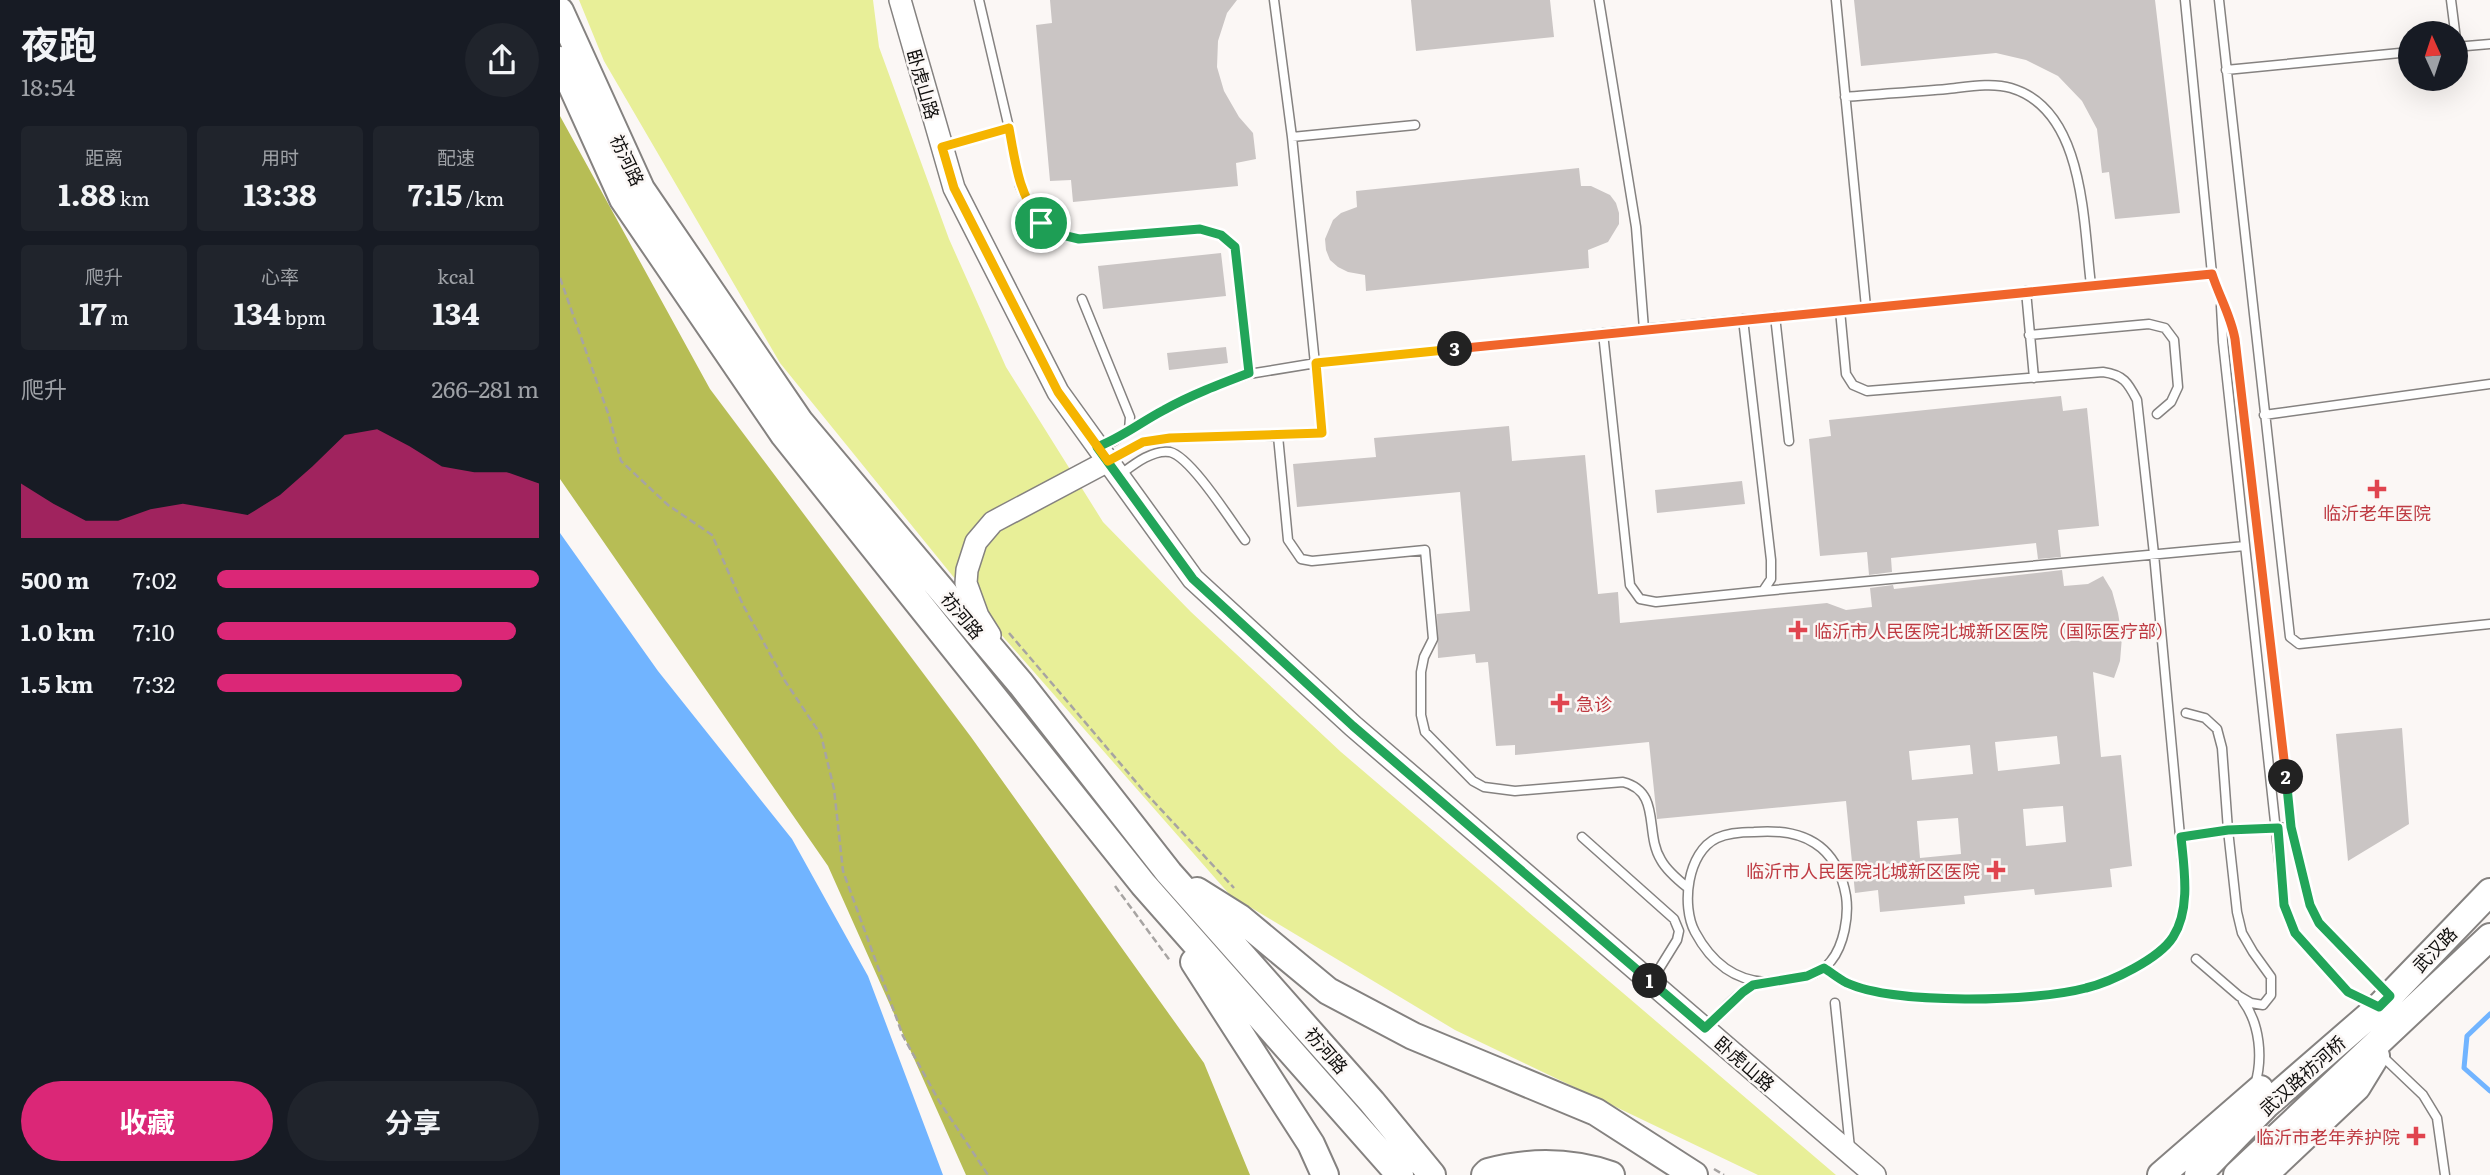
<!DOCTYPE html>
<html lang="zh">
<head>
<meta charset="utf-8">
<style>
	:root { --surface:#171b24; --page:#20242c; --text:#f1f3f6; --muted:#9ea1a6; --accent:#db2777 }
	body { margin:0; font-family:Literata,"Noto Sans SC",serif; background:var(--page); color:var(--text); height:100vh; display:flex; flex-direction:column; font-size:26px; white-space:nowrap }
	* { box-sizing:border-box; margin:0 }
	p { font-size:23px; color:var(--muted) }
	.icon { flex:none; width:38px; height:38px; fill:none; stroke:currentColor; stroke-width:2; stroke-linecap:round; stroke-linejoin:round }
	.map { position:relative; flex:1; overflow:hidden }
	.drawer { display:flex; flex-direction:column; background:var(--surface); width:560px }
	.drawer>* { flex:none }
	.needle { width:46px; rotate:357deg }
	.controls { position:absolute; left:1838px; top:21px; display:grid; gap:14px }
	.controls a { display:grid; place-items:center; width:70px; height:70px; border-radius:50%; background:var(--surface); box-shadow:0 7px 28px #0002; font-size:35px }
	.pin { position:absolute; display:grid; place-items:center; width:60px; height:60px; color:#fff; margin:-30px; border:4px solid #fff; border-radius:50%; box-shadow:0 2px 7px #0007 }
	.km { position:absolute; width:35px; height:35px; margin:-18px; border-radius:50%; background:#222; color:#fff; font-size:19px; line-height:35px; text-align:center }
	.round { display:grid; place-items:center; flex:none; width:74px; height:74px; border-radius:37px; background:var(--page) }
	.overview { display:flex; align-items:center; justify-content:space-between; height:119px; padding:0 21px }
	h1 { font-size:38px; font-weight:700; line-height:52px }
	.metrics { display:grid; grid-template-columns:repeat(3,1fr); gap:10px; height:119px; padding:7px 21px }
	.metrics div { display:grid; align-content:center; border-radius:7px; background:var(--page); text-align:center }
	.metrics b { font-size:30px; font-weight:700 }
	.metrics small { font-size:19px; font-weight:400 }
	.metrics p { font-size:19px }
	.chart { height:196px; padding:14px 21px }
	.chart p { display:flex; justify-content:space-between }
	.chart svg { width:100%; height:126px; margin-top:7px; fill:var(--accent); opacity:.7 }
	.action { display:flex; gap:14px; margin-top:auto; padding:14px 21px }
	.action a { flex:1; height:80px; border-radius:42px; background:var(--accent); color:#fff; font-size:28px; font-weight:700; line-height:80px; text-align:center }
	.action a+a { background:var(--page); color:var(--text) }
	ul { padding:0 21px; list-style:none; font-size:23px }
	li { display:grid; grid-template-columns:112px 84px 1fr; align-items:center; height:52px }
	li i { height:18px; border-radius:9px; background:var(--accent) }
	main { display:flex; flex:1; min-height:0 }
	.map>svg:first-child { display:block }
	.green { fill:#e8ef98 }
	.forest { fill:#b7bd55 }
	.water { fill:#71b4ff }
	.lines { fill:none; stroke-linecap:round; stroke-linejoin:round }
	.stream { stroke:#71b4ff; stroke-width:5 }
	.building { fill:#cac5c4; fill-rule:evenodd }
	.service-casing { stroke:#858280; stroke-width:11 }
	.tertiary-casing { stroke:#858280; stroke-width:24 }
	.primary-casing { stroke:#858280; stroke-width:30 }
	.path { stroke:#a7a4a2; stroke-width:2.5; stroke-dasharray:7 3.5; stroke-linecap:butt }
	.service { stroke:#fff; stroke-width:8 }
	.tertiary { stroke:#fff; stroke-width:21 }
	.primary { stroke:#fff; stroke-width:26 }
	.split-1-casing { stroke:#fff; stroke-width:14 }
	.split-2-casing { stroke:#fff; stroke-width:14 }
	.split-3-casing { stroke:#fff; stroke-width:14 }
	.split-4-casing { stroke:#fff; stroke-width:14 }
	.split-1 { stroke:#22a559; stroke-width:9 }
	.split-2 { stroke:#22a559; stroke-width:9 }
	.split-3 { stroke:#f0652b; stroke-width:9 }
	.split-4 { stroke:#f5b400; stroke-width:9 }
	.health-dot { fill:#e0444e; stroke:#fbf7f5; stroke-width:2.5 }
	.labels { text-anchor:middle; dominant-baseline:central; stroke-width:5; stroke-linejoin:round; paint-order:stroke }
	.street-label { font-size:18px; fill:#100f0e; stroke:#fbf7f5 }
	.health-label { font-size:18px; fill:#be3a42; stroke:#fbf7f5; text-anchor:start }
</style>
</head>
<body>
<main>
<section class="drawer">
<div class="overview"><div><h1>夜跑</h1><p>18:54</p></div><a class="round"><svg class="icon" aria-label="share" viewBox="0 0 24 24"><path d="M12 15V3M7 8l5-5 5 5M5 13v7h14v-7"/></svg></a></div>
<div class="metrics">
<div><p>距离</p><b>1.88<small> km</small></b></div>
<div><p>用时</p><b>13:38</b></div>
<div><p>配速</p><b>7:15<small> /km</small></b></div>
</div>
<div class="metrics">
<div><p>爬升</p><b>17<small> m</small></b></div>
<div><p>心率</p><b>134<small> bpm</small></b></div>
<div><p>kcal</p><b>134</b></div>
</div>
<div class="chart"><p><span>爬升</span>266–281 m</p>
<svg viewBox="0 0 160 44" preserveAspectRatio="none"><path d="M0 44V25L10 32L20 38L30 38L40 34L50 32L60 34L70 36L80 29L90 19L100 8L110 6L120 12L130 19L140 21L150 21L160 25V44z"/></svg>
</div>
<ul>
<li><b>500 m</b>7:02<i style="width:100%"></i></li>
<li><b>1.0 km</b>7:10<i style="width:93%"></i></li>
<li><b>1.5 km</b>7:32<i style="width:76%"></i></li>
</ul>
<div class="action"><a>收藏</a><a>分享</a></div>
</section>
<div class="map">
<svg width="1930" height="1175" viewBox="0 0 1930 1175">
	<rect width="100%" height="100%" fill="#fbf7f5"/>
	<path class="green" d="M 19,0 L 313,0 L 319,47 L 389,239 L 446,367 L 543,522 L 631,612 L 781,752 L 1276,1175 L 1198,1175 L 895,1030 L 670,895 L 430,622 L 220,363 L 44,61 Z"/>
	<path class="forest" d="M 0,116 L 150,389 L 411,737 L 644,1063 L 690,1175 L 406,1175 L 268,866 L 0,479 Z"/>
	<path class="water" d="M 0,533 L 98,671 L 232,839 L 308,976 L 383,1175 L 0,1175 Z"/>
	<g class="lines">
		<path class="stream" d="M 1930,1014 L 1907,1036 L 1904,1068 L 1930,1091"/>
	</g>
	<path class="building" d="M 490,0 L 677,0 L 667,13 L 658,41 L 657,67 L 664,91 L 679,117 L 693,133 L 696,159 L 676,163 L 678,186 L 513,202 L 511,180 L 490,181 L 476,25 L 492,23 Z
		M 851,0 L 990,0 L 994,37 L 856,51 Z
		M 1294,0 L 1595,0 L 1620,213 L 1555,219 L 1549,172 L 1542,173 L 1537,129 L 1522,101 L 1498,76 L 1466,60 L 1436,53 L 1301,66 Z
		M 1019,168 L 1021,186 L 1031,186 L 1050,195 L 1056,203 L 1059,213 L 1059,224 L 1048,242 L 1028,250 L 1029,268 L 806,291 L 805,275 L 788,272 L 778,267 L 770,260 L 766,250 L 765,239 L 773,220 L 781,213 L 797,207 L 796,191 Z
		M 661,253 L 666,296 L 543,309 L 538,266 Z
		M 666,347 L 668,363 L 609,370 L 607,353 Z
		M 1501,396 L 1503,411 L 1527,408 L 1539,526 L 1498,530 L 1501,557 L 1478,559 L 1476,543 L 1331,558 L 1332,572 L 1309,575 L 1307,552 L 1260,556 L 1249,439 L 1271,436 L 1269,420 Z
		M 949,426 L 952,461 L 1025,455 L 1038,594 L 1058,592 L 1060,623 L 1267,603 L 1286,610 L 1312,607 L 1310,588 L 1333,585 L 1334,589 L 1502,570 L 1504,586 L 1528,584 L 1543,576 L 1552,591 L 1558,613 L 1562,637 L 1560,661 L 1554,678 L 1533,672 L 1541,757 L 1561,755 L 1572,866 L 1550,869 L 1552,887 L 1475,895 L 1474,889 L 1404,896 L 1405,904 L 1320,912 L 1318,890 L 1295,893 L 1286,801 L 1097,819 L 1089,742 L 955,755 L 955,745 L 936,746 L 928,662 L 916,663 L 915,654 L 878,658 L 877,614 L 910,611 L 900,492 L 737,507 L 733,464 L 816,457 L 814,438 ZM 1497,736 L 1500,764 L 1438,771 L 1435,742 ZM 1410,745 L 1413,774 L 1352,780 L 1349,751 ZM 1503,806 L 1506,842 L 1466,846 L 1463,809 ZM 1398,818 L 1401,854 L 1360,858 L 1357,821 Z
		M 1182,481 L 1185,504 L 1097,513 L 1095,490 Z
		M 1842,728 L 1849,824 L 1788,861 L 1776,734 Z"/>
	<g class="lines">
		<g class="service-casing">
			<path id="service" d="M 419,0 L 449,128 L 460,186 L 468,204 L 481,223 L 498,234 L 519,239 L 640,229 L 661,235 L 675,247 L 689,374
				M 714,0 L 732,137 L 762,433 L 718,436 L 728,540 L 741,559 L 752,561 L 865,550 L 873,639 L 864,657 L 861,672 L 861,715 L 865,732 L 913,781 L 924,787 L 955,791 L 1063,782 C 1102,792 1084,833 1101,860 C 1107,871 1118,880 1128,888
				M 1039,0 L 1076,227 L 1084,329
				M 1276,0 L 1306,307
				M 1625,0 L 1652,274
				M 1659,0 L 1730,637 L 1739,644 L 1930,624
				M 1891,0 L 1897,47
				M 1895,47 L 1930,44
				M 1666,70 L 1850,52
				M 1285,97 C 1319,94 1353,92 1387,89 C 1406,87 1432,82 1451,88 C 1525,110 1523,222 1531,285
				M 732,137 L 855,125
				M 385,147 L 449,128
				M 1466,291 L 1474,378
				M 522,299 L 570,417 L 569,431 L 554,441 L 539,446
				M 1661,306 L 1663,342 L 1724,905 L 1735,933 L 1788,992 L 1813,1004
				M 1215,316 L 1229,441
				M 1043,333 L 1070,585 L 1080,599 L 1096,602 L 1203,591 L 1211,579 L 1211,560 L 1183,319
				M 1469,335 L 1589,324 L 1605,328 L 1614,340 L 1618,387 L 1611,402 L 1597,414
				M 1704,415 L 1930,384
				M 569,431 L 604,410 L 645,390 L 689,374 L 756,363 L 1084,329 L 1652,274 C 1659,296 1671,316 1675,339 L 1731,827 L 1750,905 L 1759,923 L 1827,992
				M 550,460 L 583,442 L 609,438 L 718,436
				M 561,474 C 573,465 593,449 610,452 C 631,457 671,521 685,540
				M 1203,591 L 1685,546
				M 1626,713 L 1645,718 L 1657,729 L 1662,748 L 1668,830 L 1677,912 L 1682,933 L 1693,952 L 1711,977 L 1711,995 L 1703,1005 L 1691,1003 L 1679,996 L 1636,959
				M 1022,837 L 1114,919 L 1119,931 L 1117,940 L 1091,982
				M 1621,837 L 1668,830 L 1731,827
				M 1264,968 C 1272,973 1279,979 1287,983 C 1335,1005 1476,1002 1527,988 C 1551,981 1600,959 1613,936 C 1622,922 1623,905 1625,890 L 1594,554 L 1577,400 C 1568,383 1564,375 1543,372 L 1307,391 L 1293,385 L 1286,374 L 1280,310
				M 1683,1001 C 1700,1024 1703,1058 1695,1085
				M 1275,1003 L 1290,1148
				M 1145,1029 C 1159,1014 1174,995 1192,986 C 1217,974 1251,987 1271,961 C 1284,945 1289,916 1286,896 C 1277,844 1242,828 1194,832 C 1181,832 1168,833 1157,838 C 1127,852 1121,906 1135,932 C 1150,960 1173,980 1205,982
				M 1821,1055 L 1863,1095 L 1877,1118 L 1885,1175"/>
		</g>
		<g class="tertiary-casing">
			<path id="tertiary" d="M 340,0 L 394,188 L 498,392 L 633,579 L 793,726 L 1315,1175
				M 430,635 L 418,616 L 406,583 L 407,570 L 416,542 L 433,522 L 548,461"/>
		</g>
		<g class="primary-casing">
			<path id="primary" d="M 0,11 L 81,189 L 240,422 L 461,684 L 609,873 L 812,1102 L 872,1175
				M 0,60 L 63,199 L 224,435 L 583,884 L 840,1175
				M 637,891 L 680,918 L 768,991 L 853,1036 L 1036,1112 L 1134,1175
				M 634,962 L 751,1144 L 765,1175
				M 925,1175 L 928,1172 C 969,1161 1010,1161 1051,1175
				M 1601,1175 L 1700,1089
				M 1638,1175 L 1706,1105 L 1819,1007 L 1930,892
				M 1677,1175 L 1930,937
				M 1704,1175 L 1797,1087 L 1816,1056"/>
		</g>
		<path class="path" d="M 0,278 L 49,416 L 61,461 L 108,505 L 152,535 L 183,605 L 225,681 L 261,735 L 274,789 L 283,871 L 343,1036 L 379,1101 L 428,1175
			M 449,633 L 582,789 L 674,888
			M 555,886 L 611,962
			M 1154,1169 L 1164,1175"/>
		<use href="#service" class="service"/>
		<use href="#tertiary" class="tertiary"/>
		<use href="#primary" class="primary"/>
	</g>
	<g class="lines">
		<g class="split-1-casing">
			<path id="split-1" d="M 481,223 L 498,234 L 519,239 L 640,229 L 661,235 L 675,247 L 689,373 C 660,384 631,395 604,410 C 581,422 561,438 537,447 L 633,579 L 793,726 L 1090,981"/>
		</g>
		<g class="split-2-casing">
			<path id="split-2" d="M 1090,981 L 1145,1028 L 1183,992 L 1193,985 L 1247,976 L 1264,968 C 1272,973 1279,979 1287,983 C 1335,1005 1474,1002 1526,988 C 1551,982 1599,959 1613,937 C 1631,909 1624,868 1621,837 L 1668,830 L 1718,828 L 1724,905 L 1735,933 L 1788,992 L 1819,1007 L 1830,996 L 1759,923 L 1750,905 L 1731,827 L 1726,777"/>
		</g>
		<g class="split-3-casing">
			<path id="split-3" d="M 895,349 L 1652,274 C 1659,296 1671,316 1675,339 L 1726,777"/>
		</g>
		<g class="split-4-casing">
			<path id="split-4" d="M 481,223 C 458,191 456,166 449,128 L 382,147 L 394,188 L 498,392 L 548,461 L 583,442 L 610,438 L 762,433 L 756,363 L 895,349"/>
		</g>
		<use href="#split-1" class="split-1"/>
		<use href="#split-2" class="split-2"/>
		<use href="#split-3" class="split-3"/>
		<use href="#split-4" class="split-4"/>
	</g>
	<g class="health-dot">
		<path d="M1813.5 478.5h7v7h7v7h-7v7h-7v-7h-7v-7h7z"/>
		<path d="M1234.5 619.5h7v7h7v7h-7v7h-7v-7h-7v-7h7z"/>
		<path d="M996.5 692.5h7v7h7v7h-7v7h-7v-7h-7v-7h7z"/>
		<path d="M1432.5 859.5h7v7h7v7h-7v7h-7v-7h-7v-7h7z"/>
		<path d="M1852.5 1125.5h7v7h7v7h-7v7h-7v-7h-7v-7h7z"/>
	</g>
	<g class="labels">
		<g class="street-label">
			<text transform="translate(364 84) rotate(74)">卧虎山路</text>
			<text transform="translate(68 160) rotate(65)">祊河路</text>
			<text transform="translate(403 615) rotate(50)">祊河路</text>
			<text transform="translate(1874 949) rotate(-46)">武汉路</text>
			<text transform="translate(767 1050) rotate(49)">祊河路</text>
			<text transform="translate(1185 1063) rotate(41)">卧虎山路</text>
			<text transform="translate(1742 1075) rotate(-42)">武汉路祊河桥</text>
		</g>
		<g class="health-label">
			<text x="1817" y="512" text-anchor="middle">临沂老年医院</text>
			<text x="1254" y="630">临沂市人民医院北城新区医院（国际医疗部）</text>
			<text x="1016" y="703">急诊</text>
			<text x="1420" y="870" text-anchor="end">临沂市人民医院北城新区医院</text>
			<text x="1840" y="1136" text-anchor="end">临沂市老年养护院</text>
		</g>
	</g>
</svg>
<div class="controls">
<a><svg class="needle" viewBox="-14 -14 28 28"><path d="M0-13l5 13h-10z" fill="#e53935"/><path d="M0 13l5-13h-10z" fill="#9ea1a6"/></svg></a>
</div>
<div class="pin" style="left:481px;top:223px;background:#1e9e55"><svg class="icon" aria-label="arrive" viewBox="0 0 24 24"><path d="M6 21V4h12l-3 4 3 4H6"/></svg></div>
<b class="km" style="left:1090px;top:981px">1</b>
<b class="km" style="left:1726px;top:777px">2</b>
<b class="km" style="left:895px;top:349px">3</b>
</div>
</main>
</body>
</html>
